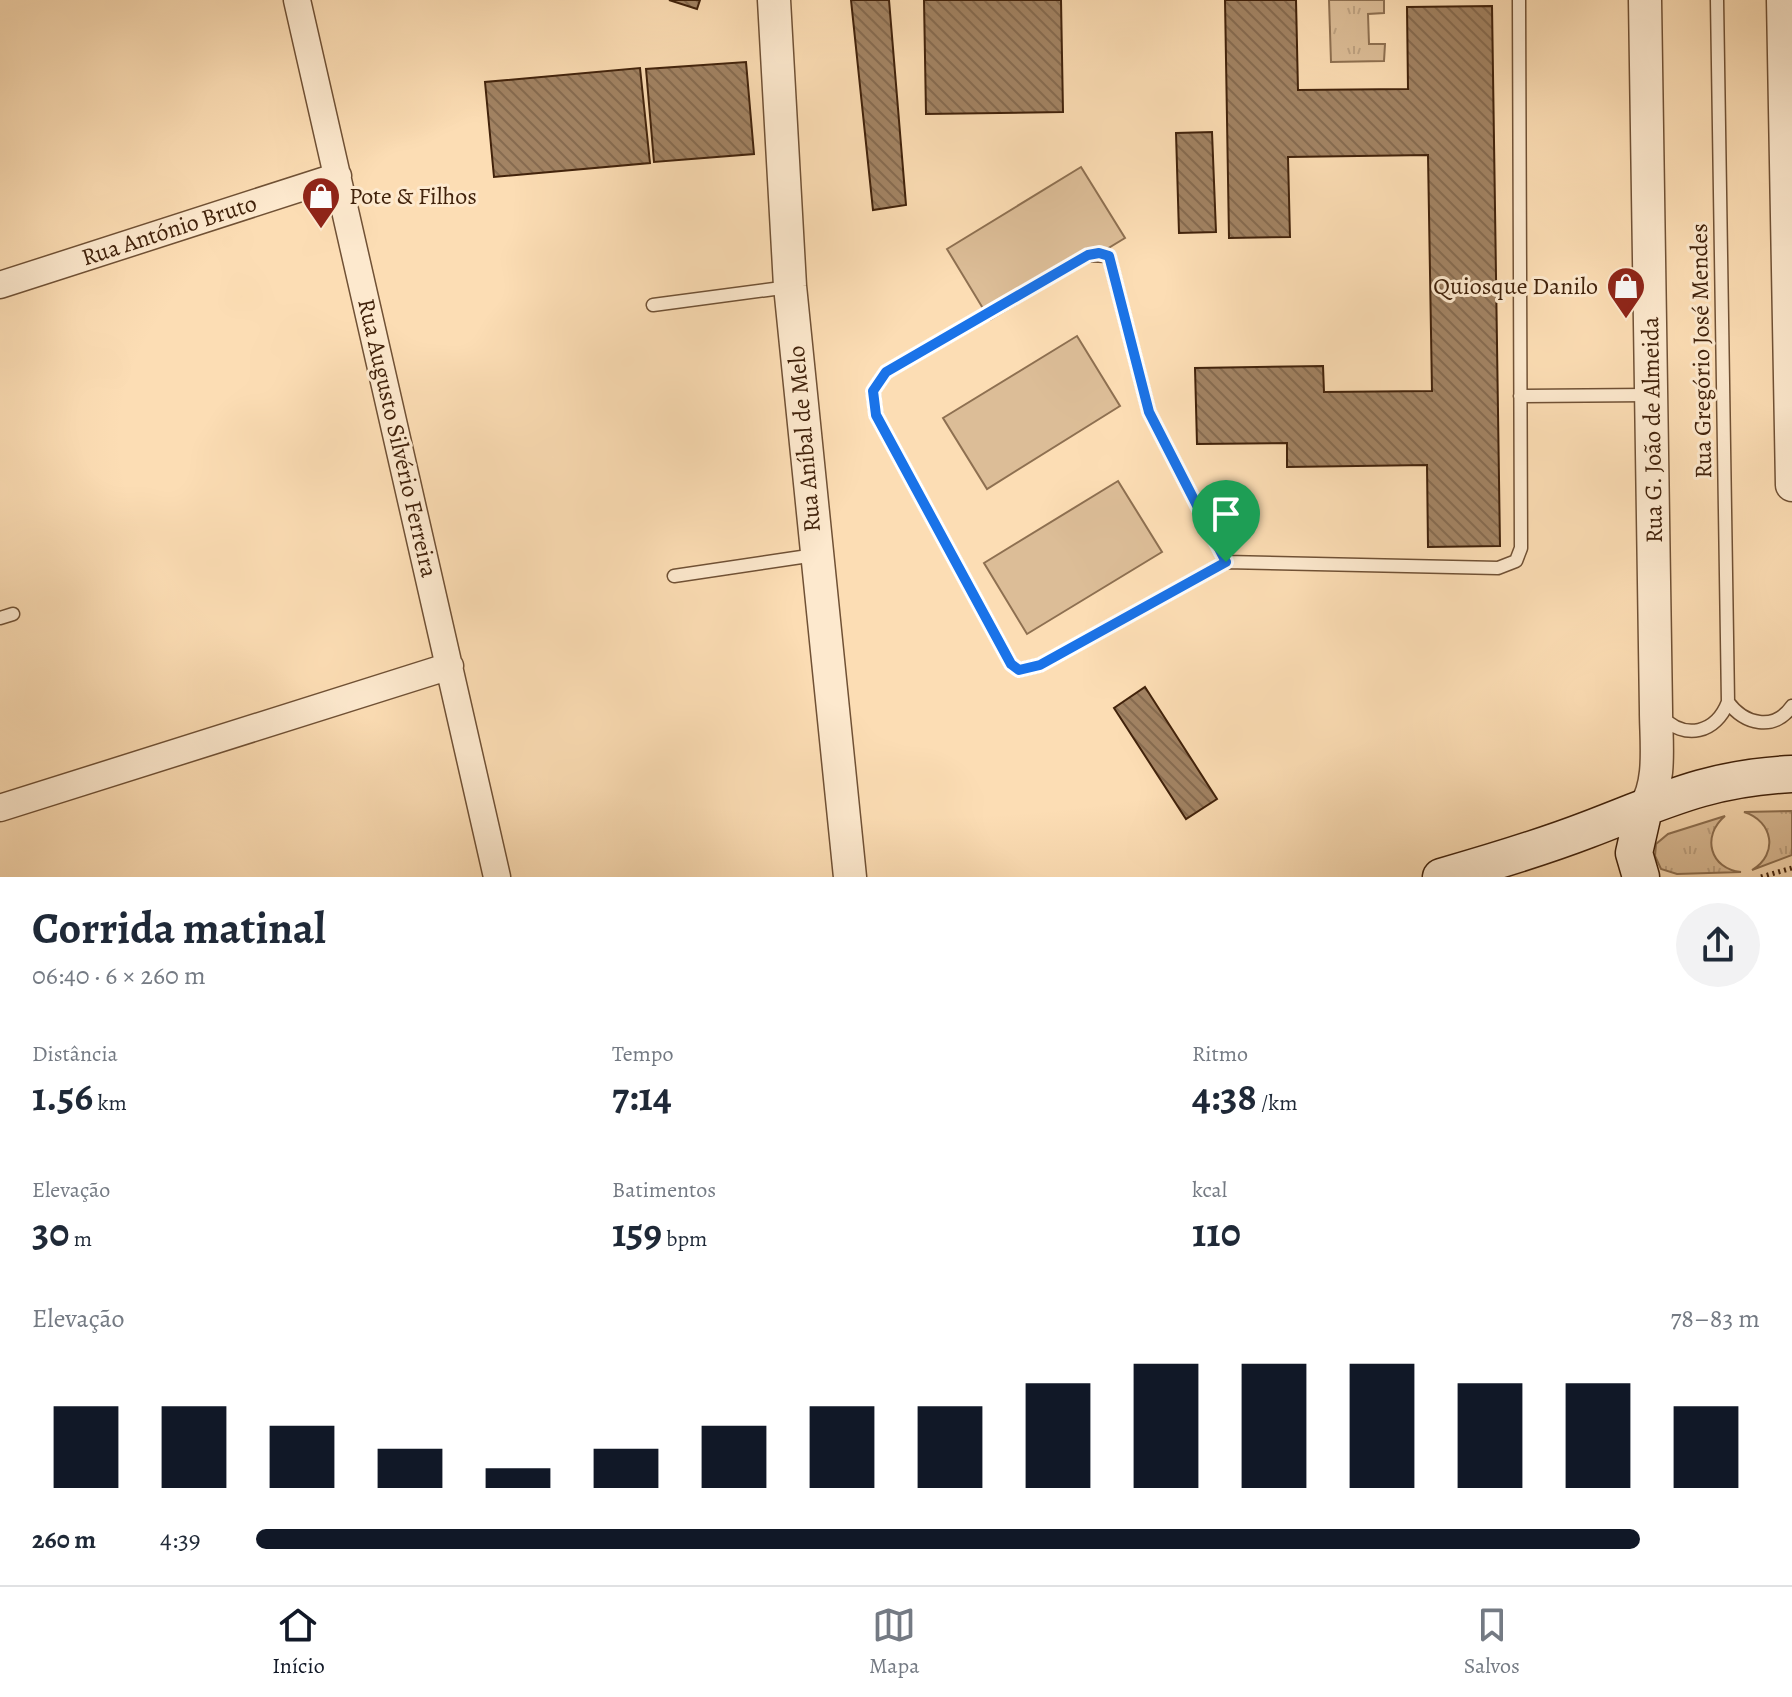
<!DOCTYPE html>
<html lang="pt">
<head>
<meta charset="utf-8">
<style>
	:root { --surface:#fff; --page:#f2f2f3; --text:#1f2937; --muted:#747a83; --line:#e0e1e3; --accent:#111827 }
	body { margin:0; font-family:Alegreya,serif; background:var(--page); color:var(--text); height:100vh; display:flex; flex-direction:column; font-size:30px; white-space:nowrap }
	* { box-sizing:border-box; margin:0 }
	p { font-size:26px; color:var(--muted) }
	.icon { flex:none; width:44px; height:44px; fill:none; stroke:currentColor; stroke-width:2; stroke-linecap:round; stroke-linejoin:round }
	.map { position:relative; height:877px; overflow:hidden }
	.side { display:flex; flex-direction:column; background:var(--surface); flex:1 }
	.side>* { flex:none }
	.pin { position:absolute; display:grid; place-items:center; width:68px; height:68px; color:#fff; margin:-82px -34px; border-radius:50% 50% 50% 0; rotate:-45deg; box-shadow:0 0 8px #0007 }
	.pin .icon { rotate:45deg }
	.round { display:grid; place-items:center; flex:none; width:84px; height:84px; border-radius:42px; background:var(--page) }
	.summary { display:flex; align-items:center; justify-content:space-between; height:136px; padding:0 32px }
	h1 { font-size:44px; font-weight:700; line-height:60px }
	.stats { display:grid; grid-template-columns:repeat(3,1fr); gap:12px; height:136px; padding:8px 32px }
	.stats div { display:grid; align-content:center }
	.stats b { font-size:40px; font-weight:700 }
	.stats small { font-size:22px; font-weight:400 }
	.stats p { font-size:22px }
	.chart { height:224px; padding:16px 32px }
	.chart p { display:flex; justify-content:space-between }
	.chart svg { width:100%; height:144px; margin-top:8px; stroke:var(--accent); stroke-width:6 }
	ul { padding:0 32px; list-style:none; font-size:26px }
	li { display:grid; grid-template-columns:128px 96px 1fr; align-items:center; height:60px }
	li i { height:20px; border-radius:10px; background:var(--accent) }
	.tab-bar { display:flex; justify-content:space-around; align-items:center; height:112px; border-top:2px solid var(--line); background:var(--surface); font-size:22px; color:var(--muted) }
	.tab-bar a { display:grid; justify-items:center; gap:4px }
	.tab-bar .current { color:var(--accent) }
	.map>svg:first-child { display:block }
	.grass { fill:url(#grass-tufts); stroke:#8e7051; stroke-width:2 }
	.park { fill:#dcbd97; stroke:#8e7051; stroke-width:2 }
	.building { fill:url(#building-back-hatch); stroke:#41220b; stroke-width:2 }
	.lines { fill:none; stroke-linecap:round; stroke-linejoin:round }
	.service-casing { stroke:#705135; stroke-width:15 }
	.minor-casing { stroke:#705135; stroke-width:29 }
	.tertiary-casing { stroke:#705135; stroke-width:35 }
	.secondary-casing { stroke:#41220b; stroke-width:39 }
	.path { stroke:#41220b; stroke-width:5; stroke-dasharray:2 4; stroke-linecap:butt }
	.service { stroke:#fde9ce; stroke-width:12 }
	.minor { stroke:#fde9ce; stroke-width:26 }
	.tertiary { stroke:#fde9ce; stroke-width:32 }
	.secondary { stroke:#fde9ce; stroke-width:36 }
	.route-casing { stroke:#fff; stroke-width:16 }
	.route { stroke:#1a73e8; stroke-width:10 }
	.labels { text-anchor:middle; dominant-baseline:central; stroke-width:6; stroke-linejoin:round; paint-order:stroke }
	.poi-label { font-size:24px; fill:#41220b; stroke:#fde9ce; text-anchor:start }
	.street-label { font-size:24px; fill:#41220b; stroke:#fde9ce }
</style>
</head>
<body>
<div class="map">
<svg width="1792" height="877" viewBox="0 0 1792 877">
	<defs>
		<pattern id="grass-tufts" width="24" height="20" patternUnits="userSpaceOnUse" patternTransform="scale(2)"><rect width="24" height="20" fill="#dcbd97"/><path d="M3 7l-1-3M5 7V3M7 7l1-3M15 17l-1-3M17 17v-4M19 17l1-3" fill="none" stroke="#bea281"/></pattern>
		<pattern id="building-back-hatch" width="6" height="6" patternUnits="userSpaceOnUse" patternTransform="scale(2)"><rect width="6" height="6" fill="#a28363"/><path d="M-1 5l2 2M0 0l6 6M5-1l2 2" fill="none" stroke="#866b50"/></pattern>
	</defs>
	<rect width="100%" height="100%" fill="#fcddb4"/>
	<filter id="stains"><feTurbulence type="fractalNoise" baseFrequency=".0025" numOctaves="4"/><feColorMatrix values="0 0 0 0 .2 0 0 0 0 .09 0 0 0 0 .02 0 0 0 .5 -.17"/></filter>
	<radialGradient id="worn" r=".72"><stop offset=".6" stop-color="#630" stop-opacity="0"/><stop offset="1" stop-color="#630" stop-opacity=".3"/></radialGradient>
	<path class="grass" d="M 1329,0 L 1384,0 L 1384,13 L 1368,14 L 1369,44 L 1385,44 L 1384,61 L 1331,62 Z
		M 1792,811 L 1792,855 L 1752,870 C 1779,854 1773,821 1744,812 Z
		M 1725,816 C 1701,836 1710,869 1741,872 L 1677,874 L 1661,869 L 1655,856 L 1656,844 L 1668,834 Z"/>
	<path class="park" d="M 1081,167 L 1125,238 L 990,320 L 947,249 Z
		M 1077,336 L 1120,406 L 987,489 L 943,418 Z
		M 1118,481 L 1162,552 L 1027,634 L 984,563 Z"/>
	<path class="building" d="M 669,0 L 700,0 L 697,9 Z
		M 851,0 L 889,0 L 906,205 L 873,210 Z
		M 924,0 L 1061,0 L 1063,112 L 926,114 Z
		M 1225,0 L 1296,0 L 1298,90 L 1408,89 L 1407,7 L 1492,6 L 1500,546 L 1428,547 L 1427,465 L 1287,467 L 1287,443 L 1197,444 L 1195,368 L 1323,366 L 1324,392 L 1432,391 L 1428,155 L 1288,157 L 1290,237 L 1229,238 Z
		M 746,62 L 754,154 L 654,162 L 646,69 Z
		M 640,68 L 650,163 L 494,177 L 485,82 Z
		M 1212,132 L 1216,232 L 1179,233 L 1176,133 Z
		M 1145,687 L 1217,799 L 1186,819 L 1114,708 Z"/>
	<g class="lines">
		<g class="service-casing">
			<path id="service" d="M 653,305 L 789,287
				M 1520,396 L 1648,395
				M 1226,562 L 1149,412 L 1109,256 L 1088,255 L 886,372 L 873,391 L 876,415 L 1011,664 L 1019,670 L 1040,665 L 1226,562 L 1498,568 L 1516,561 L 1521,548 L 1519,0
				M 674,576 L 815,555
				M 0,618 L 13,614
				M 1728,702 C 1744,724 1774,732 1792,706
				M 1661,716 C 1685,741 1716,733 1728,702 L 1717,0"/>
		</g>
		<g class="minor-casing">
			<path id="minor" d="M 297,0 L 497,877
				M 0,285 L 338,176
				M 0,808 L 450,666"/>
		</g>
		<g class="tertiary-casing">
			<path id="tertiary" d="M 774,0 L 790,286 L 850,877
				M 1783,0 L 1792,485
				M 1644,809 C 1662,783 1656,742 1656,711 L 1645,0"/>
		</g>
		<g class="secondary-casing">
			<path id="secondary" d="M 1441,877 C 1490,863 1540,848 1587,830 C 1663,801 1708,778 1792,774
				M 1641,877 L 1634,853 L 1644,809"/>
		</g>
		<path class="path" d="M 1761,877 L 1792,868"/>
		<use href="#service" class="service"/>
		<use href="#minor" class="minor"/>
		<use href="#tertiary" class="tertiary"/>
		<use href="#secondary" class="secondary"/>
	</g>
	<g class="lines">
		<g class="route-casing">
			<path id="route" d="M 1099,253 L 1109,256 L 1149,412 L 1226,562 L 1040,665 L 1019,670 L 1011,664 L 876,415 L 873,391 L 886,372 L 1088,255 Z"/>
		</g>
		<use href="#route" class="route"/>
	</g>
	<defs>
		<g id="shop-pin" transform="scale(2)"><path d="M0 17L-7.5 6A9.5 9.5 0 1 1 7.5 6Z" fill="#8f2418" stroke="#fde9ce"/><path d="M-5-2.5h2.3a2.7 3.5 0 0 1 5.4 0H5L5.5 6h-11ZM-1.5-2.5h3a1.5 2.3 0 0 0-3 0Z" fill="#fff"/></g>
	</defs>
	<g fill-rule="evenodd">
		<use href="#shop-pin" x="321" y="196"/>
		<use href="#shop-pin" x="1626" y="286"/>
	</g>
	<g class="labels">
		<g class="poi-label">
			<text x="349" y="196">Pote &amp; Filhos</text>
			<text x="1598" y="286" text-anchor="end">Quiosque Danilo</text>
		</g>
		<g class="street-label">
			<text transform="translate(169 230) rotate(-18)">Rua António Bruto</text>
			<text transform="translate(1701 351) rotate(-91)">Rua Gregório José Mendes</text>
			<text transform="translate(1652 430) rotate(-91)">Rua G. João de Almeida</text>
			<text transform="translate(398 438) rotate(77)">Rua Augusto Silvério Ferreira</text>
			<text transform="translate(804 439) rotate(-95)">Rua Aníbal de Melo</text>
		</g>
	</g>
	<rect width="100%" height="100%" filter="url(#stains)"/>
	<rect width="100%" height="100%" fill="url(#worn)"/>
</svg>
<div class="pin" style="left:1226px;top:562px;background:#1e9e55"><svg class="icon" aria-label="arrive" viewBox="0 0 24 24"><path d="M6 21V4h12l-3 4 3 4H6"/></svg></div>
</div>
<section class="side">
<div class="summary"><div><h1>Corrida matinal</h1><p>06:40 · 6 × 260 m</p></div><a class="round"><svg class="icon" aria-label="share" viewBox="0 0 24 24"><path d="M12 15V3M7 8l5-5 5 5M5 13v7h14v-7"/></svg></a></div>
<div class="stats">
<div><p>Distância</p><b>1.56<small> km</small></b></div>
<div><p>Tempo</p><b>7:14</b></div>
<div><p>Ritmo</p><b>4:38<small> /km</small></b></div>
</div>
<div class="stats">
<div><p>Elevação</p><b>30<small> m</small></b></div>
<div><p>Batimentos</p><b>159<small> bpm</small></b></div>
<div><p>kcal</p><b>110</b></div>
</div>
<div class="chart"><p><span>Elevação</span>78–83 m</p>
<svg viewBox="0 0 160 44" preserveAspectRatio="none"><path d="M5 44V19M15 44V19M25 44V25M35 44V32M45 44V38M55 44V32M65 44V25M75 44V19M85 44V19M95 44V12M105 44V6M115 44V6M125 44V6M135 44V12M145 44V12M155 44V19"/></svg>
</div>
<ul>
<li><b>260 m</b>4:39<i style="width:92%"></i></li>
</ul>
</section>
<nav class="tab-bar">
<a class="current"><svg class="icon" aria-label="home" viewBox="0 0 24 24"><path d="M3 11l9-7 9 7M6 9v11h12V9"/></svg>Início</a>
<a><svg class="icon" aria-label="map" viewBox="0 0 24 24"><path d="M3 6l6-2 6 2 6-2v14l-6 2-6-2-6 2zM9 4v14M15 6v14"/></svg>Mapa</a>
<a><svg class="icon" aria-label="saved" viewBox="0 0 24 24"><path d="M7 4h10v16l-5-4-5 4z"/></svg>Salvos</a>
</nav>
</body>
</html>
